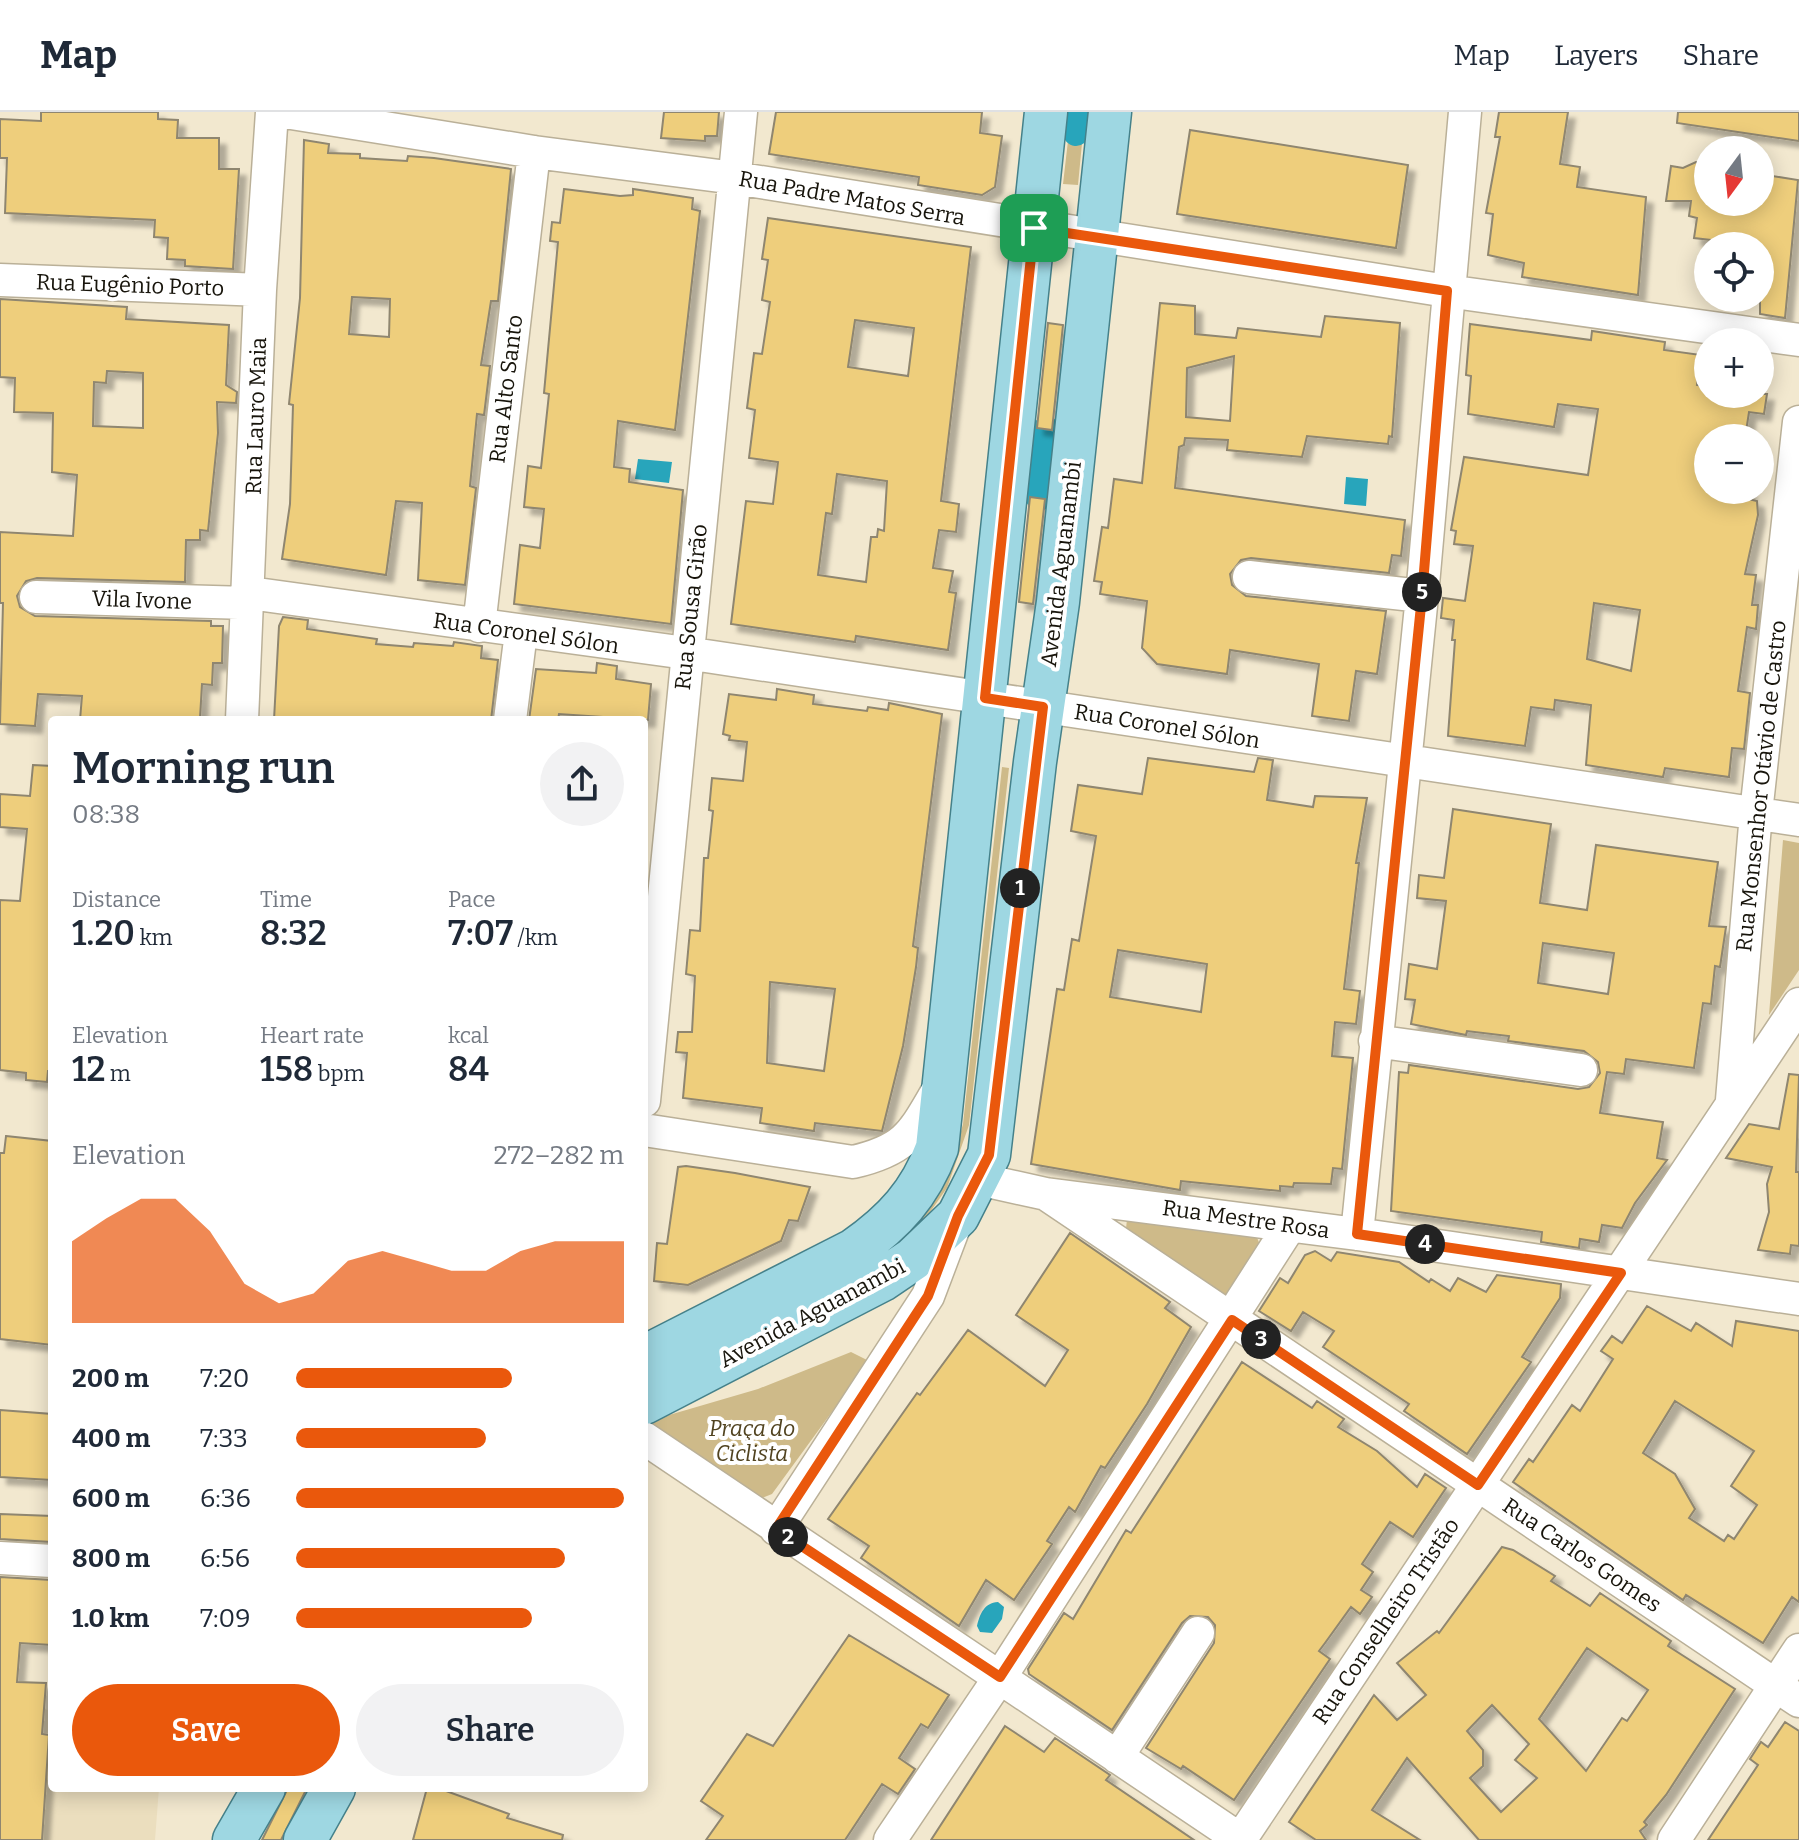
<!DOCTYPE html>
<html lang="en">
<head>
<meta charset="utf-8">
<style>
	:root { --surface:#fff; --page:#f2f2f3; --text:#1f2937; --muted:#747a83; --line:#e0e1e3; --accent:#ea580c }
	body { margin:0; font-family:Bitter,serif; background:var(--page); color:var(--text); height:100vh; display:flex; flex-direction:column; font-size:30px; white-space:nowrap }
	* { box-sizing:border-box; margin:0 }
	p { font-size:26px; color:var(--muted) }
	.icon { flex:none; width:44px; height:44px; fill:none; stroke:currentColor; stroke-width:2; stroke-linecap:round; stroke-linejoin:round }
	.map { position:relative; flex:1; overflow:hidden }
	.drawer { position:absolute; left:48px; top:604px; width:600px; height:1076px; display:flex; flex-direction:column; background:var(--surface); border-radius:8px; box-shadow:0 4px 20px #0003 }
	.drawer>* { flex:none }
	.needle { width:52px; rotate:195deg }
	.controls { position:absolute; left:1694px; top:24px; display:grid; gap:16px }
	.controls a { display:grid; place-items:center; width:80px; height:80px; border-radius:50%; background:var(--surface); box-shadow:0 4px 20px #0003; font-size:40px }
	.pin { position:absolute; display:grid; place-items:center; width:68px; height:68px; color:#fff; margin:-34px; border-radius:16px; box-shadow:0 4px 12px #0006 }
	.km { position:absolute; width:40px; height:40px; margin:-20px; border-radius:50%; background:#222; color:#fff; font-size:22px; line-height:40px; text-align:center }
	.round { display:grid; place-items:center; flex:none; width:84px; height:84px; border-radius:42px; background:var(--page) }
	.headline { display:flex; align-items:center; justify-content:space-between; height:136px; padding:0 24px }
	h1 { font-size:44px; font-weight:600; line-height:60px }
	.stats { display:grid; grid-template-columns:repeat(3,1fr); gap:12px; height:136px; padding:8px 24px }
	.stats div { display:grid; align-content:center }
	.stats b { font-size:34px; font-weight:600 }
	.stats small { font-size:22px; font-weight:400 }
	.stats p { font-size:22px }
	.chart { height:224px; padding:16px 24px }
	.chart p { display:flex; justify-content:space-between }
	.chart svg { width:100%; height:144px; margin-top:8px; fill:var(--accent); opacity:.7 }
	.cta { display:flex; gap:16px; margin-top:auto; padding:16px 24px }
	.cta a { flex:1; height:92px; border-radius:48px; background:var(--accent); color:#fff; font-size:32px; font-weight:600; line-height:92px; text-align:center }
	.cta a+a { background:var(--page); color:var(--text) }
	ul { padding:0 24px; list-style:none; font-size:26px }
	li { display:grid; grid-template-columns:128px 96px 1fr; align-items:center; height:60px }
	li i { height:20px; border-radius:10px; background:var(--accent) }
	header { display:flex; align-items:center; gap:48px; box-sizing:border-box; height:112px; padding:0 40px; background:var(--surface); border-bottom:2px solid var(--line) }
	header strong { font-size:38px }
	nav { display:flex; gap:44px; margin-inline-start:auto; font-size:28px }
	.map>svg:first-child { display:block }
	.built { fill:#ebdebe }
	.green { fill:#ceba89 }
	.water { fill:#28a5bb }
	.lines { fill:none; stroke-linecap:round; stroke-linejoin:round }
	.canal { stroke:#28a5bb; stroke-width:26 }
	.building { fill:#eece7c; stroke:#8f866f; stroke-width:2; fill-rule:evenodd; filter:url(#shadow) }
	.minor-casing { stroke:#bab098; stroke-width:35 }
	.major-casing { stroke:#45818a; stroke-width:45 }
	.minor { stroke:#fff; stroke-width:32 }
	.major { stroke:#9ed7e2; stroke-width:42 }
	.route-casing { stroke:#fff; stroke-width:16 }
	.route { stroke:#ea580c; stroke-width:10 }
	.labels { text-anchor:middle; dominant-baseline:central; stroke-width:8; stroke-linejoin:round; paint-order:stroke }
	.street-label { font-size:22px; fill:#17140b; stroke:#fff }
	.park-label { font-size:22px; font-style:italic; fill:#514320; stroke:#fff }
</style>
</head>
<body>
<header>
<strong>Map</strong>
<nav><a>Map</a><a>Layers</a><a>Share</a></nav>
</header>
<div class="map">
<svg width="1799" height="1728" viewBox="0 0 1799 1728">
	<defs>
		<filter id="shadow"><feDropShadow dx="7" dy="7" stdDeviation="2" flood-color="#0004"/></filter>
	</defs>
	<rect width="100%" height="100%" fill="#f2e8cf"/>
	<path class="built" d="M 0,1594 L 52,1598 L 52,1676 L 159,1676 L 155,1728 L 0,1728 Z"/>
	<path class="green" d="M 1069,20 L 1083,21 L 1078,73 L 1063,72 Z
		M 1002,655 L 1009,656 L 969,1013 L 947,1076 L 923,1110 L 898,1132 C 934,1100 951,1057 963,1012 Z
		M 1783,728 L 1799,731 L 1799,858 L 1769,903 Z
		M 1127,1107 L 1256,1123 L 1260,1133 L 1225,1184 L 1126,1117 Z
		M 851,1240 L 869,1249 L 772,1382 L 757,1388 L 650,1314 L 652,1308 L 758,1277 Z"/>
	<path class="water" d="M 638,347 L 672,350 L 669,371 L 635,367 Z
		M 1346,365 L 1368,367 L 1366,394 L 1344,392 Z
		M 998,1490 L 1004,1495 L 1002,1507 L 992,1521 L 980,1520 L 977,1514 C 980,1502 984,1491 998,1490 Z"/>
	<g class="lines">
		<path class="canal" d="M 1076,21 L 1078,0
			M 1039,386 L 1046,317"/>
	</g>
	<path class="building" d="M 41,0 L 158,0 L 158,7 L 178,8 L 177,26 L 219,26 L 219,57 L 239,57 L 233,157 L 185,154 L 185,148 L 167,147 L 168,126 L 154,125 L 155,108 L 5,101 L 7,46 L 0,46 L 0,7 L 41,9 Z
		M 664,0 L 719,0 L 717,24 L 705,24 L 705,29 L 661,26 Z
		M 776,0 L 982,0 L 980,21 L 1002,24 L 995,75 L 982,83 L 918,73 L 919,65 L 769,42 Z
		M 1499,0 L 1568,0 L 1560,52 L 1580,55 L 1577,75 L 1646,85 L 1638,183 L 1522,165 L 1524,151 L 1488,143 L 1493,102 L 1486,101 L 1500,25 L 1495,25 Z
		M 1678,0 L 1799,0 L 1799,29 L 1677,11 Z
		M 1190,18 L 1408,53 L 1396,136 L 1177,102 Z
		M 304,28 L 329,32 L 328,41 L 360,42 L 360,46 L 407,49 L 408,44 L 434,46 L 511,57 L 498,189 L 491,189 L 481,253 L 490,254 L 484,303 L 477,302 L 470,374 L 476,376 L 465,473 L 418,468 L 422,391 L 396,389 L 386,463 L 282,447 L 290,392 L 293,293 L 289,292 L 300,186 ZM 352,185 L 390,187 L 389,225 L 349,222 Z
		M 1696,50 L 1708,51 L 1708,90 L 1760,90 L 1760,62 L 1798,68 L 1785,206 L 1760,202 L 1760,134 L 1720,134 L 1721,129 L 1694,126 L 1697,106 L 1689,104 L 1691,89 L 1666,89 L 1671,54 L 1683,56 Z
		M 564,77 L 620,84 L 633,83 L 633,77 L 693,86 L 692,97 L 700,99 L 675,318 L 618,309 L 614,355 L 630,357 L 629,370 L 683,378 L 671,512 L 514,492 L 520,433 L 540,436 L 544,397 L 524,395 L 528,354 L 541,356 L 549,282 L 544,281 L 558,130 L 550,129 L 552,110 L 560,111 Z
		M 768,106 L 971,135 L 941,389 L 959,392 L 956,420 L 939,418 L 933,456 L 953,459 L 949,480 L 956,481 L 948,538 L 856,524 L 855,530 L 731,512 L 746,389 L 773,392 L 778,350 L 749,346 L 755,298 L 747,296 L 754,241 L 762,242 L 770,190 L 762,188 L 768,148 L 762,147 ZM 855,208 L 914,216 L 908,264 L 848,255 ZM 837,362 L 887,369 L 884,419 L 878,417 L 877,425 L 871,425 L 866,470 L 818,463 L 826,401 L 832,402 Z
		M 0,187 L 127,195 L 126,207 L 229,213 L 226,273 L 237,280 L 236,291 L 217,290 L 218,321 L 208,419 L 200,418 L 200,428 L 186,428 L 185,470 L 37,466 L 26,469 L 17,484 L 20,495 L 35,504 L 211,509 L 211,514 L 223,514 L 222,551 L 213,551 L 212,573 L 202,572 L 200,606 L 80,608 L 82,584 L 38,582 L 35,614 L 0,612 L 3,491 L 0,491 L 0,420 L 73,424 L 77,363 L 52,360 L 53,301 L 14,300 L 15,266 L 0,265 ZM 107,259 L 143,261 L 143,316 L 93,314 L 94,270 L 106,271 Z
		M 1160,191 L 1195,194 L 1195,222 L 1236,226 L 1238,216 L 1321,225 L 1325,204 L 1400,211 L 1392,325 L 1389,324 L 1388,332 L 1307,324 L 1302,345 L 1227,338 L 1228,328 L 1185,326 L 1184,333 L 1179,335 L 1175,376 L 1405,408 L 1401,444 L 1392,443 L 1389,461 L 1251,446 L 1241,448 L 1230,462 L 1232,473 L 1246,484 L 1386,499 L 1377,562 L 1356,559 L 1349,609 L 1312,604 L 1319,552 L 1230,538 L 1227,562 L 1157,552 L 1142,536 L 1147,489 L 1100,482 L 1102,470 L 1094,469 L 1102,415 L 1108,416 L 1114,367 L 1142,371 ZM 1234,244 L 1230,309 L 1186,305 L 1187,256 Z
		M 1048,211 L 1063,213 L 1052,318 L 1037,316 Z
		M 1470,212 L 1591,228 L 1592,219 L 1665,230 L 1664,238 L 1701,243 L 1697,273 L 1708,275 L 1708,282 L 1767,282 L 1764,302 L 1749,300 L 1745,326 L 1708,326 L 1708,378 L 1749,378 L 1748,387 L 1757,389 L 1758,403 L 1745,462 L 1756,463 L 1752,493 L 1758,493 L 1756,517 L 1747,515 L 1738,579 L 1750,581 L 1744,637 L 1732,636 L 1729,665 L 1665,656 L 1663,665 L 1586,653 L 1591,593 L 1555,588 L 1554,598 L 1531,595 L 1525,634 L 1448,624 L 1455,528 L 1452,528 L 1454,508 L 1441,506 L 1443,486 L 1465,489 L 1473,434 L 1454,432 L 1456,419 L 1451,418 L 1464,345 L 1588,363 L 1598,297 L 1558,292 L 1554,315 L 1468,302 L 1471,264 L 1466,263 ZM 1594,491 L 1640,498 L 1631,559 L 1587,547 Z
		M 1030,385 L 1045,387 L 1033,492 L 1019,490 Z
		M 283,505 L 308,508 L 307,517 L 377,527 L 376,532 L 413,535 L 414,531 L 453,534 L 454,530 L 482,534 L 481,546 L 498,548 L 491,608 L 274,608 L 279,514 Z
		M 597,551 L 617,554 L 616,567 L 651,572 L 648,608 L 559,602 L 558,608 L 529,608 L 536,557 L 596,561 Z
		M 777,577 L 814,583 L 813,592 L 867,599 L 868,595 L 888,598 L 889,591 L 942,602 L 913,834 L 918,836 L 916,855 L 903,934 L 882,1019 L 815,1011 L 814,1019 L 760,1011 L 762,996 L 683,986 L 687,941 L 676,940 L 678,920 L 692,920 L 695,864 L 686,862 L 690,818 L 700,819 L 704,746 L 708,746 L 713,699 L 709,698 L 712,666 L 743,669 L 747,630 L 729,628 L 730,624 L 723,622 L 729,582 L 776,588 ZM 770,870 L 835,877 L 824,959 L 767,951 Z
		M 1148,646 L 1254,660 L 1258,646 L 1273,648 L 1267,688 L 1313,695 L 1315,684 L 1367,686 L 1356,751 L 1359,751 L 1344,877 L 1360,879 L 1356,912 L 1335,910 L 1332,944 L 1353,946 L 1342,1057 L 1333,1056 L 1331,1072 L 1294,1071 L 1293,1075 L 1280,1074 L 1280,1079 L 1181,1069 L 1180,1078 L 1031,1052 L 1057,877 L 1064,878 L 1072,827 L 1079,829 L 1096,724 L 1071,719 L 1078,673 L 1142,682 ZM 1118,838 L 1207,852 L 1201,900 L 1110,885 Z
		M 33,653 L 52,654 L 52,959 L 48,959 L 47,970 L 26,968 L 26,961 L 0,958 L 0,788 L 20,789 L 27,717 L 0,715 L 0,682 L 30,684 Z
		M 1453,697 L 1551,712 L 1540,791 L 1587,798 L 1596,733 L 1718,750 L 1709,814 L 1726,815 L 1720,855 L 1715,854 L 1711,892 L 1703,891 L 1694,956 L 1626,947 L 1624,962 L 1607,960 L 1600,1001 L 1663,1010 L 1657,1046 L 1667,1048 L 1635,1091 L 1622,1116 L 1602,1113 L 1599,1130 L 1580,1127 L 1579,1136 L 1541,1130 L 1542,1120 L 1391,1099 L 1399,960 L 1408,961 L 1409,953 L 1578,977 L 1589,975 L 1600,961 L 1598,950 L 1584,939 L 1508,929 L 1509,924 L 1467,919 L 1466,923 L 1411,912 L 1415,888 L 1405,887 L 1409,852 L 1437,857 L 1446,789 L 1417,786 L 1419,763 L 1444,766 ZM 1543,831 L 1614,841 L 1608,882 L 1538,871 Z
		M 1789,962 L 1799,963 L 1796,1060 L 1799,1060 L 1799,1134 L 1791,1133 L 1790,1142 L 1758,1138 L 1769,1100 L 1767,1072 L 1772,1055 L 1726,1046 L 1749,1012 L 1779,1017 Z
		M 6,1024 L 52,1029 L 52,1233 L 0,1227 L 0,1041 L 4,1041 Z
		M 686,1054 L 735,1061 L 810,1075 L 798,1109 L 789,1108 L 781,1129 L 688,1173 L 654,1169 L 657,1131 L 667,1132 L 678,1055 Z
		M 1070,1121 L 1170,1190 L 1165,1196 L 1191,1215 L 1147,1292 L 1105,1356 L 1101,1354 L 1075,1400 L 1069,1395 L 1047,1429 L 1052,1432 L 1014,1488 L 986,1468 L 959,1514 L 861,1446 L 869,1434 L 828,1407 L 917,1281 L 920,1283 L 968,1218 L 1045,1274 L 1068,1238 L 1016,1203 Z
		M 1315,1139 L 1331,1149 L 1337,1140 L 1399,1150 L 1429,1170 L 1431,1167 L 1450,1179 L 1458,1166 L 1486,1180 L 1497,1163 L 1561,1172 L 1560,1186 L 1522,1245 L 1531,1250 L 1467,1342 L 1404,1299 L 1409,1292 L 1323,1235 L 1334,1219 L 1303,1200 L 1291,1219 L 1259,1199 L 1280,1166 L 1288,1171 L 1305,1143 Z
		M 1647,1194 L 1691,1219 L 1696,1211 L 1732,1234 L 1736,1209 L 1799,1219 L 1799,1490 L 1792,1485 L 1763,1531 L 1686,1483 L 1683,1488 L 1513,1370 L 1529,1347 L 1533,1350 L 1572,1293 L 1580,1299 L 1613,1247 L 1601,1239 L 1612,1224 L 1622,1231 ZM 1675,1289 L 1754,1339 L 1731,1374 L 1757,1393 L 1734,1427 L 1728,1423 L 1724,1429 L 1689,1406 L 1695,1397 L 1675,1362 L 1643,1341 Z
		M 1242,1250 L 1312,1296 L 1317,1289 L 1344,1307 L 1338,1315 L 1377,1339 L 1417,1375 L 1425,1362 L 1446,1376 L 1413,1425 L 1390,1410 L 1362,1452 L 1373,1460 L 1361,1478 L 1372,1485 L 1360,1502 L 1351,1495 L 1325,1531 L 1319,1539 L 1330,1547 L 1234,1688 L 1183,1654 L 1181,1657 L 1146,1636 L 1214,1531 L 1215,1513 L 1208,1505 L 1190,1504 L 1182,1511 L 1112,1618 L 1029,1562 L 1028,1557 L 1064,1501 L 1073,1507 L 1126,1418 L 1131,1421 Z
		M 0,1298 L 52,1302 L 52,1368 L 0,1365 Z
		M 0,1402 L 52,1404 L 52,1430 L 0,1427 Z
		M 1502,1435 L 1513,1438 L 1555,1464 L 1551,1469 L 1590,1494 L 1600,1481 L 1671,1529 L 1668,1534 L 1735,1577 L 1666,1683 L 1644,1710 L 1647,1713 L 1640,1719 L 1646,1728 L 1479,1728 L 1407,1646 L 1372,1698 L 1420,1728 L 1316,1728 L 1289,1710 L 1374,1583 L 1397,1608 L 1426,1583 L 1397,1551 L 1437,1519 L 1439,1521 ZM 1587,1536 L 1648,1578 L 1627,1609 L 1622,1606 L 1586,1659 L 1539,1607 ZM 1492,1593 L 1529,1632 L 1515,1648 L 1537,1666 L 1501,1700 L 1470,1666 L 1483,1654 L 1483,1638 L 1467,1619 Z
		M 0,1465 L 52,1468 L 52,1533 L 20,1531 L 17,1570 L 46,1571 L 42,1622 L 49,1623 L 42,1728 L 0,1728 Z
		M 849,1523 L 949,1583 L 928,1616 L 921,1612 L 899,1646 L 915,1657 L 898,1682 L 882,1672 L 845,1728 L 706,1728 L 723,1704 L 701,1689 L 747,1622 L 773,1634 Z
		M 1785,1610 L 1799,1619 L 1799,1728 L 1708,1728 L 1758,1653 L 1750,1647 L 1761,1630 L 1768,1635 Z
		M 1005,1614 L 1044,1640 L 1055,1626 L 1110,1663 L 1106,1668 L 1194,1728 L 931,1728 Z
		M 288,1676 L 307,1676 L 281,1728 L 262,1728 Z
		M 427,1676 L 438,1676 L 509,1702 L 507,1706 L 563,1723 L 562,1728 L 413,1728 Z"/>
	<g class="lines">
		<g class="minor-casing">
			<path id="minor" d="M 285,0 L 534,40 L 735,66 L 1447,179 L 1799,228
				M 0,168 L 260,178
				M 1249,465 L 1422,484
				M 249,481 L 686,541 L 1799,708
				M 36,485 L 248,491
				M 479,514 L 534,40
				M 242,608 L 260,178 L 272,0
				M 510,608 L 521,520
				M 1375,929 L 1581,958
				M 1732,988 L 1756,701 L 1799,310
				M 644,989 L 741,0
				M 644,1018 L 853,1050 C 909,1037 913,1020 941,973
				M 978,1067 L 1046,1082 L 1357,1122 L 1799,1187
				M 1046,1082 L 1799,1589
				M 1357,1122 L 1422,484 L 1465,0
				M 644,1326 L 1241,1728
				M 776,1417 L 928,1184 L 956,1110
				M 0,1446 L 52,1449
				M 1117,1645 L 1198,1521
				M 890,1728 L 1008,1553 L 1289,1115
				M 1240,1728 L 1799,892
				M 1674,1728 L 1799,1538"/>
		</g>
		<g class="major-casing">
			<path id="major" d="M 644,1245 L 854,1138 C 894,1110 920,1082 937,1036 L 1046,0
				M 644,1291 L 882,1168 L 913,1147 L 958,1104 L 989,1043 L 1035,650 L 1058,490 L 1110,0
				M 234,1728 L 264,1676
				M 305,1728 L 334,1676"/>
		</g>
		<use href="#minor" class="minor"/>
		<use href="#major" class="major"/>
	</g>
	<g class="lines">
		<g class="route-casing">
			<path id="route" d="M 1034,116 L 1447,179 L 1422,484 L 1357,1122 L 1621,1161 L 1478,1373 L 1232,1208 L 1000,1565 L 776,1417 L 928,1184 L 958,1104 L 989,1043 L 1043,595 L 985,586 Z"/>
		</g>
		<use href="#route" class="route"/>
	</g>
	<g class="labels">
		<g class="street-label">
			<text transform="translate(852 86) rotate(10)">Rua Padre Matos Serra</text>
			<text transform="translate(130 173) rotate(2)">Rua Eugênio Porto</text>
			<text transform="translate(506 277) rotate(-83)">Rua Alto Santo</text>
			<text transform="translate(256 304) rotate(-88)">Rua Lauro Maia</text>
			<text transform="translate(1061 452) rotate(-83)">Avenida Aguanambi</text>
			<text transform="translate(142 488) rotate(2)">Vila Ivone</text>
			<text transform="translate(691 495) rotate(-84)">Rua Sousa Girão</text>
			<text transform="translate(526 521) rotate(8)">Rua Coronel Sólon</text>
			<text transform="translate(1167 614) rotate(9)">Rua Coronel Sólon</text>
			<text transform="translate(1761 674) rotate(-84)">Rua Monsenhor Otávio de Castro</text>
			<text transform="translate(1246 1107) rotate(8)">Rua Mestre Rosa</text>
			<text transform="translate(812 1201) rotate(-28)">Avenida Aguanambi</text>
			<text transform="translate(1582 1443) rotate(34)">Rua Carlos Gomes</text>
			<text transform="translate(1386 1509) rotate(-56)">Rua Conselheiro Tristão</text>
		</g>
		<g class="park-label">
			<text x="752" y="1316">Praça do<tspan x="752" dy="25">Ciclista</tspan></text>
		</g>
	</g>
</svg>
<div class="controls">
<a><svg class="needle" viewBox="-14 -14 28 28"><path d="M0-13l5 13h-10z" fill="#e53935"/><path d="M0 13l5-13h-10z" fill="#747a83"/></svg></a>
<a><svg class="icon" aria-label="locate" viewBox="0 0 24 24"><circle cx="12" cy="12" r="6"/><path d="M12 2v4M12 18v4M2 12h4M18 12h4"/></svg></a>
<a>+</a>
<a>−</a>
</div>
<div class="pin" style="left:1034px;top:116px;background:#1e9e55"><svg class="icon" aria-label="arrive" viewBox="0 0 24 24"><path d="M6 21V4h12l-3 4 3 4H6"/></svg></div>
<b class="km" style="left:1020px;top:776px">1</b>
<b class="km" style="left:788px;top:1425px">2</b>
<b class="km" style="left:1261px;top:1227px">3</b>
<b class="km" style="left:1425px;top:1132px">4</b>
<b class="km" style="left:1422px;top:480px">5</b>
<section class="drawer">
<div class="headline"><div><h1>Morning run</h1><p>08:38</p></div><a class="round"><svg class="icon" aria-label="share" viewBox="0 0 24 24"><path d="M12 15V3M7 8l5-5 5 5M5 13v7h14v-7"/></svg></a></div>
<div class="stats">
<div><p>Distance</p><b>1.20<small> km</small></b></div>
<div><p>Time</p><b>8:32</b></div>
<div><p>Pace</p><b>7:07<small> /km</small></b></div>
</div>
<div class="stats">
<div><p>Elevation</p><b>12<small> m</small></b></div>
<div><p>Heart rate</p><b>158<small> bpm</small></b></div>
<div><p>kcal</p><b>84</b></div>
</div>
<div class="chart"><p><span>Elevation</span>272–282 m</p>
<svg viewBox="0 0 160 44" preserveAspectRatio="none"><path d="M0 44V19L10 12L20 6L30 6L40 16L50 32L60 38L70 35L80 25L90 22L100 25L110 28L120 28L130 22L140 19L150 19L160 19V44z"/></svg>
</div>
<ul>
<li><b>200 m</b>7:20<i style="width:66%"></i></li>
<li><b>400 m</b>7:33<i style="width:58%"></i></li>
<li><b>600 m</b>6:36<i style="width:100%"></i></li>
<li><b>800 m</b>6:56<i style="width:82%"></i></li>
<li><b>1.0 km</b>7:09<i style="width:72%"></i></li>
</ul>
<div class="cta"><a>Save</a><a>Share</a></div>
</section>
</div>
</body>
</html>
